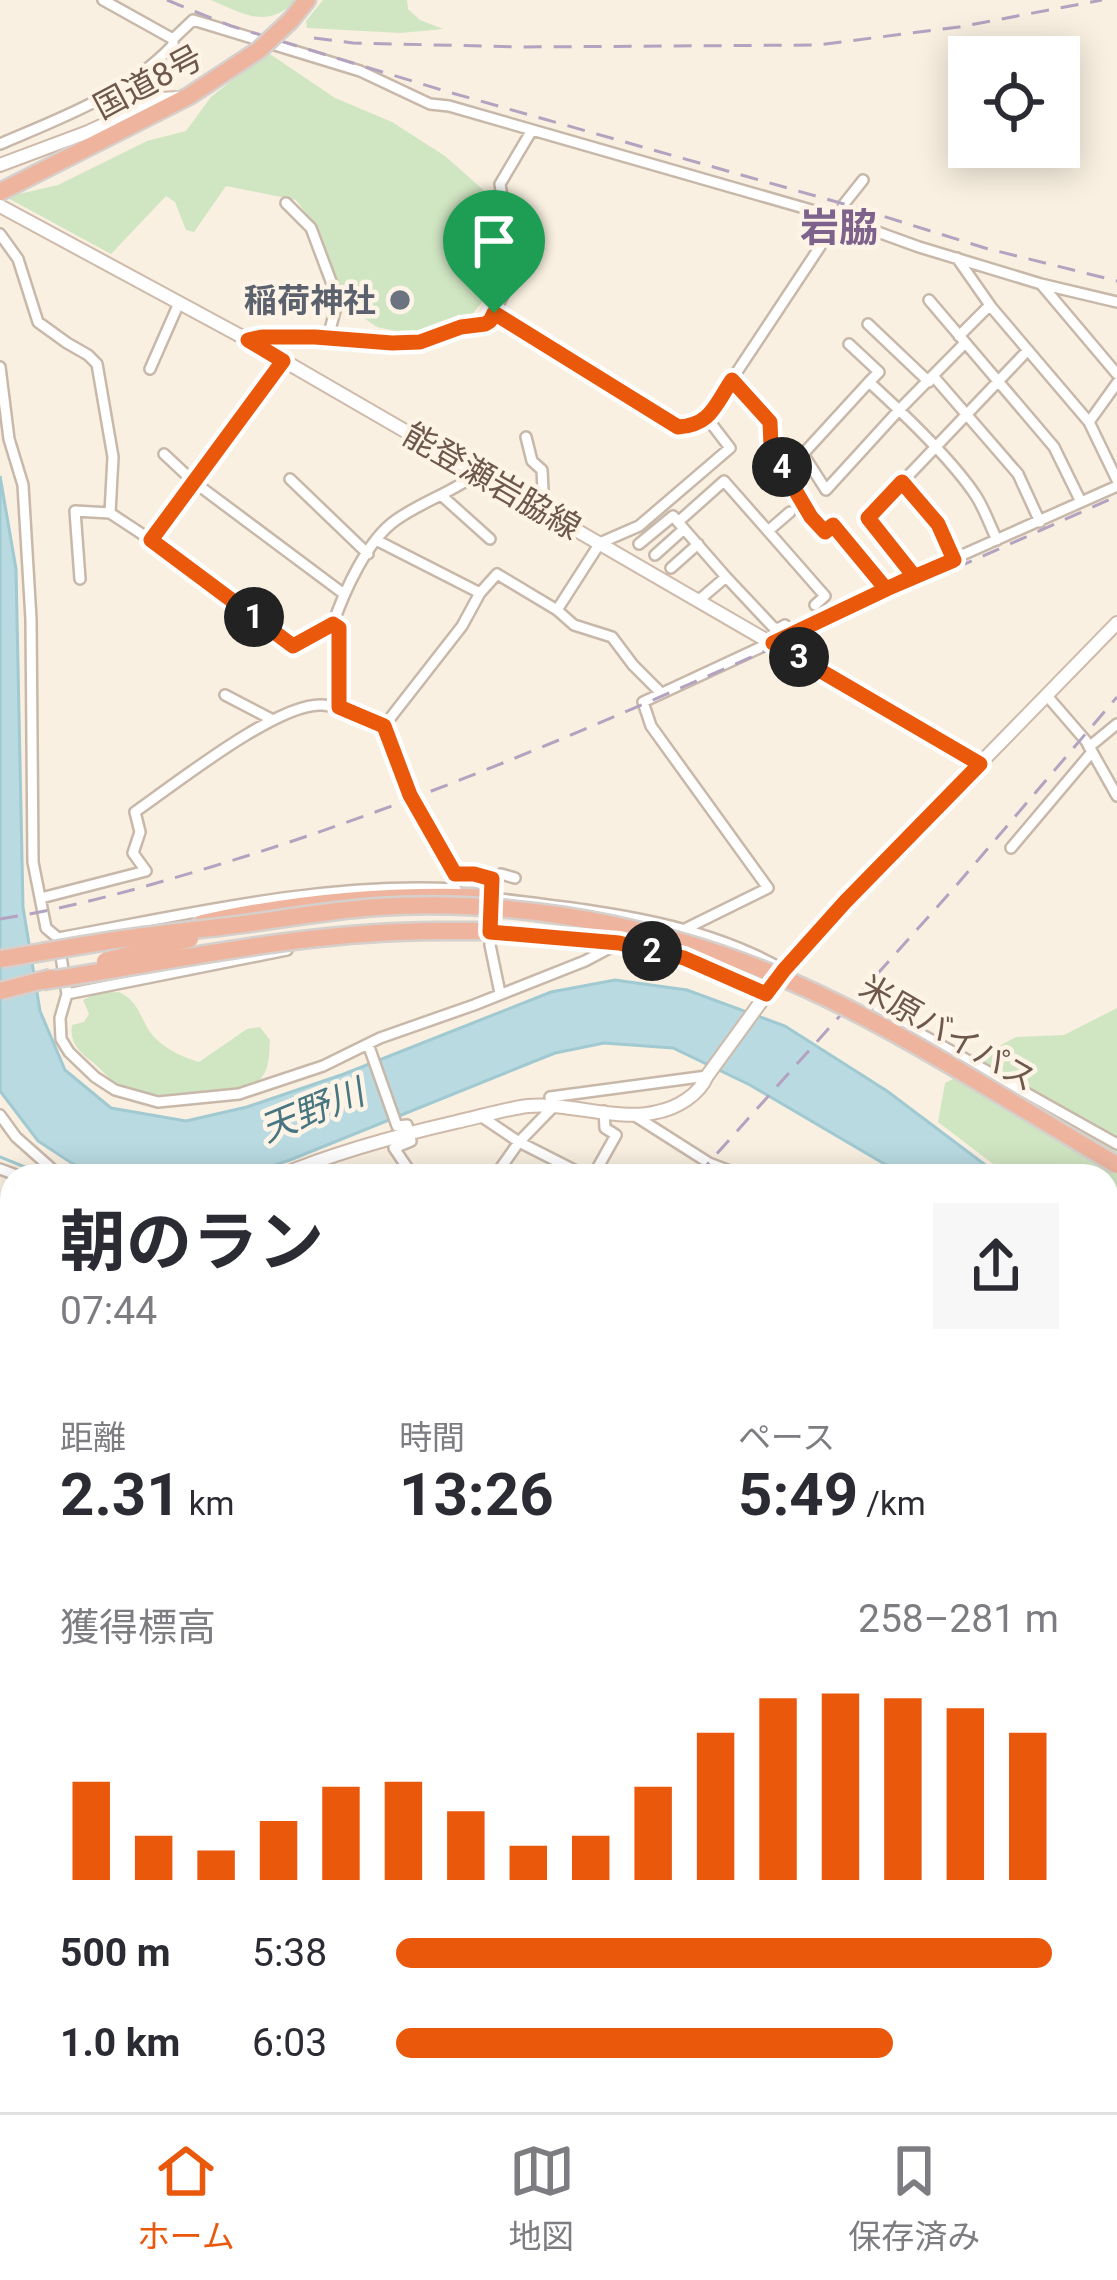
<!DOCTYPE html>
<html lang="ja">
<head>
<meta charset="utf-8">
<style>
	:root { --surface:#fff; --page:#f7f7f7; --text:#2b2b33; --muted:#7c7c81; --line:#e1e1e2; --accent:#ea580c }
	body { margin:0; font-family:Roboto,"Noto Sans JP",sans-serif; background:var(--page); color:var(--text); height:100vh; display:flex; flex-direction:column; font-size:45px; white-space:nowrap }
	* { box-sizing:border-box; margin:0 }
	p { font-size:39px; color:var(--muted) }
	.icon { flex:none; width:66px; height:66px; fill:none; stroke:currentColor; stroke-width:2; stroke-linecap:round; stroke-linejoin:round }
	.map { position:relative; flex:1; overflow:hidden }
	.side { position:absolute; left:0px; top:1164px; width:1119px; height:948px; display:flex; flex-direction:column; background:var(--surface); border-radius:36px 36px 0 0; box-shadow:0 6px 30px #0003 }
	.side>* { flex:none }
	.controls { position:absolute; left:948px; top:36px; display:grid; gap:24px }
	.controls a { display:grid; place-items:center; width:132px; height:132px; border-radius:0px; background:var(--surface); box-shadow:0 6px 30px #0003; font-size:60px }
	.pin { position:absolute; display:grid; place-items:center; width:102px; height:102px; color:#fff; margin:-123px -51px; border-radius:50% 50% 50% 0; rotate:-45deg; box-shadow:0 0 12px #0007 }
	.pin .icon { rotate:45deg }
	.km { position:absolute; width:60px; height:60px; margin:-30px; border-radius:50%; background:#222; color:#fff; font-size:33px; line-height:60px; text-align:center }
	.round { display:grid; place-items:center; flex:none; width:126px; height:126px; border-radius:0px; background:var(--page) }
	.overview { display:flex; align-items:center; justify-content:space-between; height:204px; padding:0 60px }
	h1 { font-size:66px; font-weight:700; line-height:90px }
	.stats { display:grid; grid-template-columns:repeat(3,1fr); gap:18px; height:204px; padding:12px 60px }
	.stats div { display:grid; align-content:center }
	.stats b { font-size:60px; font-weight:700 }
	.stats small { font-size:33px; font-weight:400 }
	.stats p { font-size:33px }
	.chart { height:336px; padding:24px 60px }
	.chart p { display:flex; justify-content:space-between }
	.chart svg { width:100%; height:216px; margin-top:12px; stroke:var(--accent); stroke-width:6 }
	ul { padding:0 60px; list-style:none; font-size:39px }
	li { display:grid; grid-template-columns:192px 144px 1fr; align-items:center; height:90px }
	li i { height:30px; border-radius:15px; background:var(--accent) }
	.tab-bar { display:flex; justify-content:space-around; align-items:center; height:168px; border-top:3px solid var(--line); background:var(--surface); font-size:33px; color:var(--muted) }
	.tab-bar a { display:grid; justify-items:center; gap:6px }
	.tab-bar .current { color:var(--accent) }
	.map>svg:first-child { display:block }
	.commercial { fill:#f9e1d6 }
	.green { fill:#d0e5c2 }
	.water { fill:#b8dae0; stroke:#a0c9d1; stroke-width:3 }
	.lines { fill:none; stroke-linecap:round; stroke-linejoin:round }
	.stream { stroke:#a0c9d1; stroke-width:3 }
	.street-casing { stroke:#c8b8aa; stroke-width:14 }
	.secondary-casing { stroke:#cebaaa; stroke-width:16 }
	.highway-casing { stroke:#d6d0cd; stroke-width:21 }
	.street { stroke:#fff; stroke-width:9 }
	.secondary { stroke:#fff; stroke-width:12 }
	.highway { stroke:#eeb49e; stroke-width:16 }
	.rail { stroke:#b3a2c0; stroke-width:3; stroke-dasharray:18 12; stroke-linecap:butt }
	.highway-bridge-casing { stroke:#d6d0cd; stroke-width:21; stroke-linecap:butt }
	.highway-bridge { stroke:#eeb49e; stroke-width:16 }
	.route-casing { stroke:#fff; stroke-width:24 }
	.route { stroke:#ea580c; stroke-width:15 }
	.worship-dot { fill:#6b7280; stroke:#fdf4e7; stroke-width:4.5 }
	.labels { text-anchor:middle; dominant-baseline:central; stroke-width:9; stroke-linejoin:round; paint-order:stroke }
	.street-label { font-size:33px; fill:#6e584b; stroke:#fdf4e7 }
	.worship-label { font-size:33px; font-weight:bold; fill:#5b616d; stroke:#fdf4e7; text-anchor:end }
	.water-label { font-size:36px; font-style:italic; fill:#477580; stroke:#fdf4e7 }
	.quarter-label { font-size:39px; font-weight:bold; fill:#7d638b; stroke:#fdf4e7 }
</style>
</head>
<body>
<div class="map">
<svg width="1117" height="2112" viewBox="0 0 1117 2112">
	<rect width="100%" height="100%" fill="#f9f0e1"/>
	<path class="commercial" d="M 5,1441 L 12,1447 L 12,1602 L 0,1591 L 0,1447 Z"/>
	<path class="green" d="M 211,0 L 296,0 C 267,30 244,14 211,0 Z
		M 323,0 L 407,0 L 408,9 L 420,20 L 443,29 L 401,33 L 307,28 L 306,21 Z
		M 267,52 L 335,98 L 392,122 L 445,156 L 487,193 L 497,231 L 493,275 L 486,297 L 470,317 L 414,335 L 377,327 L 349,308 L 333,281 L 320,232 L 296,200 L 226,186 L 194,232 L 186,230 L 175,202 L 166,196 L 111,254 L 6,197 L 58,185 L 147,141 L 186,131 L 211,97 Z
		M 119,992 C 141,1002 140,1022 155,1038 C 167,1050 184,1058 199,1062 L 247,1029 L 260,1027 L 270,1040 C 269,1052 270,1067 262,1077 C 242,1103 142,1100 115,1083 C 108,1078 101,1069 94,1063 C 80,1053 69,1043 72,1025 L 84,1022 L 89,1014 L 83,1000 L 97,993 Z
		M 1117,1008 L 1117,1250 L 1107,1243 L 1107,1176 L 1009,1176 L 938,1122 L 945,1083 L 982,1064 L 992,1050 L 1016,1037 L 1064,1035 Z"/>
	<path class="water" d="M 0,476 L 16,569 L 23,907 L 40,1011 L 65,1070 L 111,1108 L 186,1121 L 247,1107 L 344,1074 L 551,992 L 615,980 L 687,990 L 785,1026 L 887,1091 L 1000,1176 L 905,1176 L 750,1085 L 673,1048 L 604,1043 L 555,1053 L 290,1160 L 241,1176 L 102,1176 L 73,1164 L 38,1141 L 0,1091 Z
		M 1107,1253 L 1117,1259 L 1117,1330 L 1107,1324 Z"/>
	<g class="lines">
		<path class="stream" d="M 0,1157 L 42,1174 L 48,1170"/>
		<g class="street-casing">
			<path id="street" d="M 103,0 L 173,39
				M 0,144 C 61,118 127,94 173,45 L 173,39 L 193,20 L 360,71 L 430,104 L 449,106 L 839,218 L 919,247 L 1041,284 L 1117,302
				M 286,203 L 311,228 L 338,300 L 328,337
				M 0,234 L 18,259 L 38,322 L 67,343 L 88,355 L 97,364 L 113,457 L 110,513 L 151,540
				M 957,258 L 992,308 L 1089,422 L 1117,480
				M 1041,284 L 1117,374
				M 929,300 L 1054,447 L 1081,502
				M 494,313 L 669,423 C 682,429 693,427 705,420 L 839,218 L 844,204 L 863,180
				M 868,324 L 929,382
				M 959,336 L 990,305
				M 248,340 L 262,337 L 315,337 L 406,343 L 490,321 L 503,295 L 506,222 L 500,184 L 532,130
				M 965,343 L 899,410 L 826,490 L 803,454 L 869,382 C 903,413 951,458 976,496 C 985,510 990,526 997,540
				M 849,344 L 879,372 L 869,382
				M 283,361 L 151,540 L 293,647 L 333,624 C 344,592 367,540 396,520 C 421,502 453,492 478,473
				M 0,367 L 9,439 L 23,485 L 31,619 L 33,862 L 46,928 L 58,938 L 67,994 L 60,1018 L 61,1039 L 69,1052 L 95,1077 L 115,1090 L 158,1102 L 239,1094 L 323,1066 L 380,1038 L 474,1005 L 585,961 L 619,943
				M 150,369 L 179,303
				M 934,377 L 1018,474 L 1040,522
				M 732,379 L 770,422 L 771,446 L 774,454 L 811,517 L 825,532 L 833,525 L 886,589
				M 1089,422 L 1117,383
				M 526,437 L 532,461 L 542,470 L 544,511
				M 164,454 L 194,482 L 344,594
				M 290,479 L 368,554
				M 901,481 L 938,524 L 954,559
				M 441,495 L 490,539
				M 768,531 L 825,596 L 815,605
				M 376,540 L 480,593 L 497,574 L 557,610
				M 639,544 L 673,516 L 678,522
				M 655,555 L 684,529
				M 671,568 L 698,544
				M 914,576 L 868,518 L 1028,350
				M 726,577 L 678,522 L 724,481 L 768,531 L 790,512
				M 80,579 L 75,511 L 110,513
				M 699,600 L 726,577 L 773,627 L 778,629 L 785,625
				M 333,624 L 339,629 L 340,637 L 339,707
				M 661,693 L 633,665 L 612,637 L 574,625 L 557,610 L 600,543 L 639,526 L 730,448 L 707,418
				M 225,695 L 273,720
				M 1048,697 L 1086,741 L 1117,796
				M 384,726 L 462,626 L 480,593
				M 1089,747 L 1117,724
				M 1011,848 L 1092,752
				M 41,898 L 146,871 L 133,853 L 140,832 L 135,812 C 174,785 278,702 322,705 C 343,706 364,718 384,726 L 411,795 L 455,875 L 474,874 L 492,879 L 501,874 L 515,878
				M 493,898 C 593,911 695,919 784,970
				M 492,909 L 490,945 L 500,993
				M 687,928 L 768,888 L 651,726 L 643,702 L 886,589 L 1117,486
				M 490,931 L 619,943 L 684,958 L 766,994
				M 58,938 C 189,914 323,882 456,889
				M 67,994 L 287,950
				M 878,1010 L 1117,1144
				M 368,1044 L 397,1126 L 407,1125 L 411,1141 L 394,1148 L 413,1176
				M 632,1114 L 709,1163 L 743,1176
				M 0,1115 L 16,1137 L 60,1176
				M 482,1117 L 519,1142 L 586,1176
				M 0,1169 L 19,1176
				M 495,1176 L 519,1142 L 553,1107 L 550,1097 L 707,1076
				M 593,1176 L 616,1135 L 605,1128 L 604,1111
				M 1107,1417 L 1117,1407
				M 0,1435 L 12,1423
				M 1107,1696 L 1117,1706
				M 1107,1990 L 1117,1980
				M 0,1997 L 12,2008
				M 1107,2092 L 1117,2104
				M 113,2100 L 126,2112
				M 313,2100 L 327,2112
				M 0,2110 L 12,2097
				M 983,2112 L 995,2100"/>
		</g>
		<g class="secondary-casing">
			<path id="secondary" d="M 0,165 L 88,132 L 160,99 L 178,98
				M 0,206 L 248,340 L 980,764
				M 279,1176 C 336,1152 395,1136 456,1122 C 479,1117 504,1109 528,1106 C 568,1102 620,1122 657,1112 C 677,1108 699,1095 707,1076 L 784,970 L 845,902 L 1117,623
				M 0,1211 L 12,1205
				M 0,1407 L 12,1418
				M 0,1613 L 12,1624
				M 0,1884 L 12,1870
				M 727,2100 L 739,2112
				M 404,2112 L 416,2100"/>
		</g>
		<g class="highway-casing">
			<path id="highway" d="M 291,20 L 307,0
				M 0,192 L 189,96 L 259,50
				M 202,923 C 298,902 395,893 493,898
				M 438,931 L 490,931"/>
		</g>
		<use href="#street" class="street"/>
		<use href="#secondary" class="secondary"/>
		<use href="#highway" class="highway"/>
		<path class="rail" d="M 167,0 L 231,26 L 445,91 L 844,204 L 985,248 L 1117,281
			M 314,38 L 353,43 L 522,47 L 817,45 L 959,27 L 1102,0
			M 0,919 C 72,908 141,888 211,867 C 373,818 530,754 685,686 C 829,623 974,561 1117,496
			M 697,1176 L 955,887 L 1117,697
			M 0,1966 L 12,1952"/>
		<g class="highway-bridge-casing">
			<path id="highway-bridge" d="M 259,50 L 291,20
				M 0,959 C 51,951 101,941 152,935 C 185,930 219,928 251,923 C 293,917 335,910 377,907 C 501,899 627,920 743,962 C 876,1012 995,1094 1117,1165
				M 105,961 L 190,939
				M 43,981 C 174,961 305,931 438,931
				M 0,991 L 51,978"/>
		</g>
		<use href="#highway-bridge" class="highway-bridge"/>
	</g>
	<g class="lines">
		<g class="route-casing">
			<path id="route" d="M 494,313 L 490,321 L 485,324 L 461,327 L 420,342 L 392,343 L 315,337 L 262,337 L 248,340 L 283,361 L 151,540 L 293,646 L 333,624 L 339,628 L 339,707 L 384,726 L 410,795 L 455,874 L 474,874 L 492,879 L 490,932 L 619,943 L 684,958 L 766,994 L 784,970 L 845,902 L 980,764 L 773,643 L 914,576 L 868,518 L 902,482 L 938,524 L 954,560 L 886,589 L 833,525 L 825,532 L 811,517 L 774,454 L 771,446 L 770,422 L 732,380 C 715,405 711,425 678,427 L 494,313"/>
		</g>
		<use href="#route" class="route"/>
	</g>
	<circle class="worship-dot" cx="400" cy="300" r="12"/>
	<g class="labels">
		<g class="street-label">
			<text transform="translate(148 82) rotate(-28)">国道8号</text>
			<text transform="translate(492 481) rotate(30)">能登瀬岩脇線</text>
			<text transform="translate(948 1033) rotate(30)">米原バイパス</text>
		</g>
		<g class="worship-label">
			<text x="376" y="300">稲荷神社</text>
		</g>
		<g class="water-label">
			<text transform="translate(312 1111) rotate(-22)">天野川</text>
		</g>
		<g class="quarter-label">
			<text x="839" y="228">岩脇</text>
		</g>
	</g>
</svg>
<div class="controls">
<a><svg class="icon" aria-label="locate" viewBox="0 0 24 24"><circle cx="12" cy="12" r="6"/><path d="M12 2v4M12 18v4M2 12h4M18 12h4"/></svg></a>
</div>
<div class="pin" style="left:494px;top:313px;background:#1e9e55"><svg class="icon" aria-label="arrive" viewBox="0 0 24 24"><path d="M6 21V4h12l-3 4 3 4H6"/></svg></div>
<b class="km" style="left:254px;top:617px">1</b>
<b class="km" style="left:652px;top:951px">2</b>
<b class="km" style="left:799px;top:657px">3</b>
<b class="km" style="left:782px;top:467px">4</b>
<section class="side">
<div class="overview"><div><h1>朝のラン</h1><p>07:44</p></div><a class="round"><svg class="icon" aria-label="share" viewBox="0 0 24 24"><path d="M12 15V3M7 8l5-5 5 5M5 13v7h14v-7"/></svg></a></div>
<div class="stats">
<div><p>距離</p><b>2.31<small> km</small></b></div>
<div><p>時間</p><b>13:26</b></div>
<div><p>ペース</p><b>5:49<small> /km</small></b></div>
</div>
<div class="chart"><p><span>獲得標高</span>258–281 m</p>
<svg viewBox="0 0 160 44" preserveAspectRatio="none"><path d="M5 44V24M15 44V35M25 44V38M35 44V32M45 44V25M55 44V24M65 44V30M75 44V37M85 44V35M95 44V25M105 44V14M115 44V7M125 44V6M135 44V7M145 44V9M155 44V14"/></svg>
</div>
<ul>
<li><b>500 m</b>5:38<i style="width:99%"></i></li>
<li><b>1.0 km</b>6:03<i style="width:75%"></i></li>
</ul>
</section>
</div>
<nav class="tab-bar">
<a class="current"><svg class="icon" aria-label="home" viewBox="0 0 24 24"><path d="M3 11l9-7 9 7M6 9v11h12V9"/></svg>ホーム</a>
<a><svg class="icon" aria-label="map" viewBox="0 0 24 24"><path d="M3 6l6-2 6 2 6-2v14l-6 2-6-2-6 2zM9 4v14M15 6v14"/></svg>地図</a>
<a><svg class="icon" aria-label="saved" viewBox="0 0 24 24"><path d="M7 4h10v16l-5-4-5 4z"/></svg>保存済み</a>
</nav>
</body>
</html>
